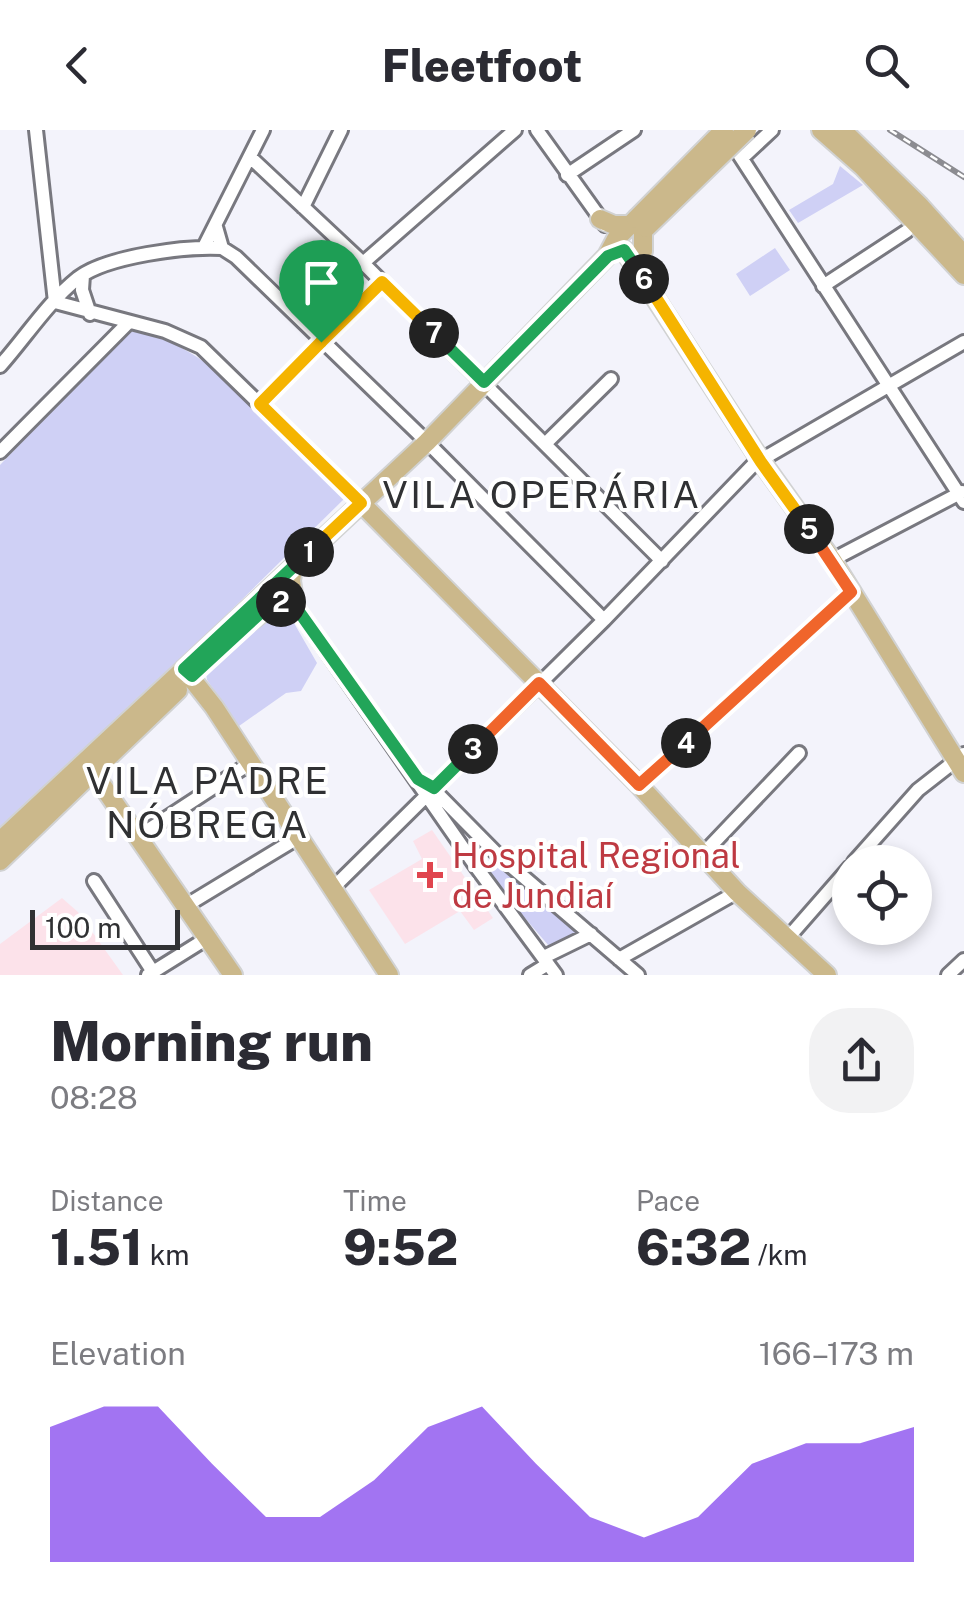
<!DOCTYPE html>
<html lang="en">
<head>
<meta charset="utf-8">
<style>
	:root { --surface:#fff; --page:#f2f2f3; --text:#2b2b33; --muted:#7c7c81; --accent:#7c3aed }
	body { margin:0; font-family:"Public Sans",sans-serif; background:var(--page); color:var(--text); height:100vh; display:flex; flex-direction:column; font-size:38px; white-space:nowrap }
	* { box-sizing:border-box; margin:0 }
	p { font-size:32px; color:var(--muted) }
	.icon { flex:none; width:55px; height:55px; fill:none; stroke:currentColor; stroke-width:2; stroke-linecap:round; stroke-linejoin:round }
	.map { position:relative; height:845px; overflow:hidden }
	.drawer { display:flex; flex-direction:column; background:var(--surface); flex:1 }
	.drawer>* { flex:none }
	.fabs { position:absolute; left:832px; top:715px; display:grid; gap:20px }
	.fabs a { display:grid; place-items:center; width:100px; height:100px; border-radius:50%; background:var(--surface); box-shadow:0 5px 15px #0003; font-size:50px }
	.scale { position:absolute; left:30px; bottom:25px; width:150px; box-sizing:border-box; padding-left:10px; border:5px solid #303133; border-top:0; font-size:28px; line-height:35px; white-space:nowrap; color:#303133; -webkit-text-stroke:8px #fff; paint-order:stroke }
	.pin { position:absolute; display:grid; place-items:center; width:85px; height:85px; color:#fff; margin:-102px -42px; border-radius:50% 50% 50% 0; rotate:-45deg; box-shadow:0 0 10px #0007 }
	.pin .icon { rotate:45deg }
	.km { position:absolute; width:50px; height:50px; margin:-25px; border-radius:50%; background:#222; color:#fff; font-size:28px; line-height:50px; text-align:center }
	.round { display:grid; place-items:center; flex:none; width:105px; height:105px; border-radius:40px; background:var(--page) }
	.overview { display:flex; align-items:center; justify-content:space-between; height:170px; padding:0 50px }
	h1 { font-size:55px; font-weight:800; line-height:75px }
	.stats { display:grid; grid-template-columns:repeat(3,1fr); gap:15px; height:170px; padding:10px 50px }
	.stats div { display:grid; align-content:center }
	.stats b { font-size:50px; font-weight:800 }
	.stats small { font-size:28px; font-weight:400 }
	.stats p { font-size:28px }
	.chart { height:280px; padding:20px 50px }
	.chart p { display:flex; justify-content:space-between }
	.chart svg { width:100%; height:180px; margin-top:10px; fill:var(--accent); opacity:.7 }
	header { display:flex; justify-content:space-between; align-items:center; height:130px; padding:0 50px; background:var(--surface); font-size:45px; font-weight:800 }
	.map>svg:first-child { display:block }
	.medical { fill:#fce2ea }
	.green { fill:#cfd0f5 }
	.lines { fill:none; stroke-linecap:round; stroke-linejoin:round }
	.minor-casing { stroke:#78787f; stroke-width:18 }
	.major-casing { stroke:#d1d2d2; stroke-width:22 }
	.minor { stroke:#fff; stroke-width:12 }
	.major { stroke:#cbb88b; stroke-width:18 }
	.rail-casing { stroke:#8c8c91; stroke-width:6 }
	.rail { stroke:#fff; stroke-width:2.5; stroke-dasharray:8; stroke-linecap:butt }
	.major-bridge-casing { stroke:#d1d2d2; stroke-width:22; stroke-linecap:butt }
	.major-bridge { stroke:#cbb88b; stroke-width:18 }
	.split-1-casing { stroke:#fff; stroke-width:20 }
	.split-2-casing { stroke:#fff; stroke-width:20 }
	.split-3-casing { stroke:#fff; stroke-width:20 }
	.split-4-casing { stroke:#fff; stroke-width:20 }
	.split-5-casing { stroke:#fff; stroke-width:20 }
	.split-6-casing { stroke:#fff; stroke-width:20 }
	.split-7-casing { stroke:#fff; stroke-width:20 }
	.split-8-casing { stroke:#fff; stroke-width:20 }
	.split-1 { stroke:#f5b400; stroke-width:12 }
	.split-2 { stroke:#22a559; stroke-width:12 }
	.split-3 { stroke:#22a559; stroke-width:12 }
	.split-4 { stroke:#f0652b; stroke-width:12 }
	.split-5 { stroke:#f0652b; stroke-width:12 }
	.split-6 { stroke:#f5b400; stroke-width:12 }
	.split-7 { stroke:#22a559; stroke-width:12 }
	.split-8 { stroke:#f5b400; stroke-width:12 }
	.health-dot { fill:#e0444e; stroke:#fff; stroke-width:4 }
	.labels { text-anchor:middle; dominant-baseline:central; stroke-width:8; stroke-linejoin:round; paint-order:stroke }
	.health-label { font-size:35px; fill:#be3a42; stroke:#fff; text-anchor:start }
	.neighbourhood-label { font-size:38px; letter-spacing:2.5px; fill:#303133; stroke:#fff }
</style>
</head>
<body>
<header><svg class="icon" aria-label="back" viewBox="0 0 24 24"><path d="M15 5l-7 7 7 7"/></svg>Fleetfoot<svg class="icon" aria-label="search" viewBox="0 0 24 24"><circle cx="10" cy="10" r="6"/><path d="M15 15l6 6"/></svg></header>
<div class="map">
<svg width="964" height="845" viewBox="0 0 964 845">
	<rect width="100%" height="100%" fill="#f3f3fb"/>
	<path class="medical" d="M 432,700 L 493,788 L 474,800 L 460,781 L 405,814 L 369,760 L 422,729 L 413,711 Z
		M 62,768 L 78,782 L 123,845 L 0,845 L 0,814 Z"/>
	<path class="green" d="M 840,36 L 863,55 L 798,93 L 789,80 L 833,54 Z
		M 775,118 L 790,140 L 750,166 L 736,144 Z
		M 134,200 C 217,217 286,308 345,368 L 148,562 L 0,700 L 0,335 L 122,207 Z
		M 283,474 L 317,533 L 301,561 L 286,563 L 239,596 L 207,550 L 206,542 L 243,501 Z
		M 494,731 L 503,736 L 581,802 L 549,816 L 485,742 L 486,735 Z"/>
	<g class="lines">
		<g class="minor-casing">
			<path id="minor" d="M 36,0 L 55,172
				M 537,0 L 605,95
				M 729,9 L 964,372
				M 250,27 L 363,133 L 662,431
				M 742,28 L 772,0
				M 567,45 L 634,0
				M 303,77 L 341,0
				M 216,97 L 222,118 L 236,127 L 427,312 L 604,490
				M 204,117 L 263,0
				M 363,133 L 515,0
				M 83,145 L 82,160 L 90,184
				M 823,156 L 907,101
				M 55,172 L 165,201 L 201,217 L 361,373
				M 0,236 C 25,208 48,172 78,148 C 107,126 186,116 222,118
				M 260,273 L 382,152
				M 545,314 L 611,249
				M 0,322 L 128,193
				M 832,430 L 962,362
				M 295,476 L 477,738 L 556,845
				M 429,655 L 499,726 L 638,845
				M 639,655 L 851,462
				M 139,706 L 249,634
				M 703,724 L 799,623
				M 854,732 L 918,660 L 964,624
				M 94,751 L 153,842
				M 333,758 L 604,490 L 754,334 L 964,212
				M 187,775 L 299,707
				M 787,809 L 850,737
				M 544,827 L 591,804
				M 619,829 L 737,762
				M 148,845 L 209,807
				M 530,845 L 548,834
				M 948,845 L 964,830"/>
		</g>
		<g class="major-casing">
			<path id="major" d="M 821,0 L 863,37 L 964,145
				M 842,0 L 920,76 L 964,125
				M 600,89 L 614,95 L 630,95
				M 624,120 L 761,331 L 832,430 L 964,643
				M 637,139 L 643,121 L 643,101
				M 361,373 L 639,655 L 737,762 L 827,845
				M 251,491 L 275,473 L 295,476 L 291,451 L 293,437
				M 184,539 L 214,577 L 389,845
				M 92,634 L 93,642 L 233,845
				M 0,711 L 427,312 L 607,126 L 616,109 L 636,89
				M 0,731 L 178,560"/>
		</g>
		<use href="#minor" class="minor"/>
		<use href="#major" class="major"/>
		<g class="rail-casing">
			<path id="rail" d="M 890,0 L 964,47"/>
		</g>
		<use href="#rail" class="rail"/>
		<g class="major-bridge-casing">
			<path id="major-bridge" d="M 636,89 L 724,0
				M 646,98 L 747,0"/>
		</g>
		<use href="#major-bridge" class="major-bridge"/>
	</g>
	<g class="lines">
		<g class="split-1-casing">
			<path id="split-1" d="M 309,422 L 361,373 L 260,274 L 321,212"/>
		</g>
		<g class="split-2-casing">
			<path id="split-2" d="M 281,472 L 268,476 L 192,546 L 184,539 L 309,422"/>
		</g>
		<g class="split-3-casing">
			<path id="split-3" d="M 281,472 L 295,476 L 418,649 L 434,658 L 473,619"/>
		</g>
		<g class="split-4-casing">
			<path id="split-4" d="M 473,619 L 539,553 L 639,655 L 686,613"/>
		</g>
		<g class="split-5-casing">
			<path id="split-5" d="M 686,613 L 851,462 L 809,399"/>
		</g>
		<g class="split-6-casing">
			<path id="split-6" d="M 644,149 L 761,332 L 809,399"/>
		</g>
		<g class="split-7-casing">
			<path id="split-7" d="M 434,203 L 484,252 L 608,126 L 624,120 L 644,149"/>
		</g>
		<g class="split-8-casing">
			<path id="split-8" d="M 321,212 L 382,152 L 434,203"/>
		</g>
		<use href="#split-1" class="split-1"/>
		<use href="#split-2" class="split-2"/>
		<use href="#split-3" class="split-3"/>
		<use href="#split-4" class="split-4"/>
		<use href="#split-5" class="split-5"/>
		<use href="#split-6" class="split-6"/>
		<use href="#split-7" class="split-7"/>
		<use href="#split-8" class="split-8"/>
	</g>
	<path class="health-dot" d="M425 730h10v10h10v10h-10v10h-10v-10h-10v-10h10z"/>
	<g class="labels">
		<g class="health-label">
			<text x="452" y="725">Hospital Regional<tspan x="452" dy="40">de Jundiaí</tspan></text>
		</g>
		<g class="neighbourhood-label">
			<text x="542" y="364">VILA OPERÁRIA</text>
			<text x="208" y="650">VILA PADRE<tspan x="208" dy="44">NÓBREGA</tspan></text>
		</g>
	</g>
</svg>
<div class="fabs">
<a><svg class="icon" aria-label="locate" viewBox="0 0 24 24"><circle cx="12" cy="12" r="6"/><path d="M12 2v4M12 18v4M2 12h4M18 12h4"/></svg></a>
</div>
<div class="scale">100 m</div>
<div class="pin" style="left:321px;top:212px;background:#1e9e55"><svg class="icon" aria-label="arrive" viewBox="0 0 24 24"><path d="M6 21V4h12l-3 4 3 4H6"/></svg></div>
<b class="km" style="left:309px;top:422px">1</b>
<b class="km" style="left:281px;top:472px">2</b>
<b class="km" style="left:473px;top:619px">3</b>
<b class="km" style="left:686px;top:613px">4</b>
<b class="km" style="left:809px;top:399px">5</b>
<b class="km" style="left:644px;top:149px">6</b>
<b class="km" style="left:434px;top:203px">7</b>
</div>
<section class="drawer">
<div class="overview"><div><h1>Morning run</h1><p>08:28</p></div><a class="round"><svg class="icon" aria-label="share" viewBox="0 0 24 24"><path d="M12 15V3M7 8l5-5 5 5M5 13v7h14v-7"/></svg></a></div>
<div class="stats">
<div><p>Distance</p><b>1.51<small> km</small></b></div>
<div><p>Time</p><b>9:52</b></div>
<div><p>Pace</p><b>6:32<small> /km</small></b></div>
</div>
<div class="chart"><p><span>Elevation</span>166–173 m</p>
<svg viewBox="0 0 160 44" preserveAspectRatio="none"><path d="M0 44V11L10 6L20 6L30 20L40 33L50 33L60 24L70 11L80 6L90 20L100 33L110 38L120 33L130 20L140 15L150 15L160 11V44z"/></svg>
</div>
</section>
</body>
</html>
